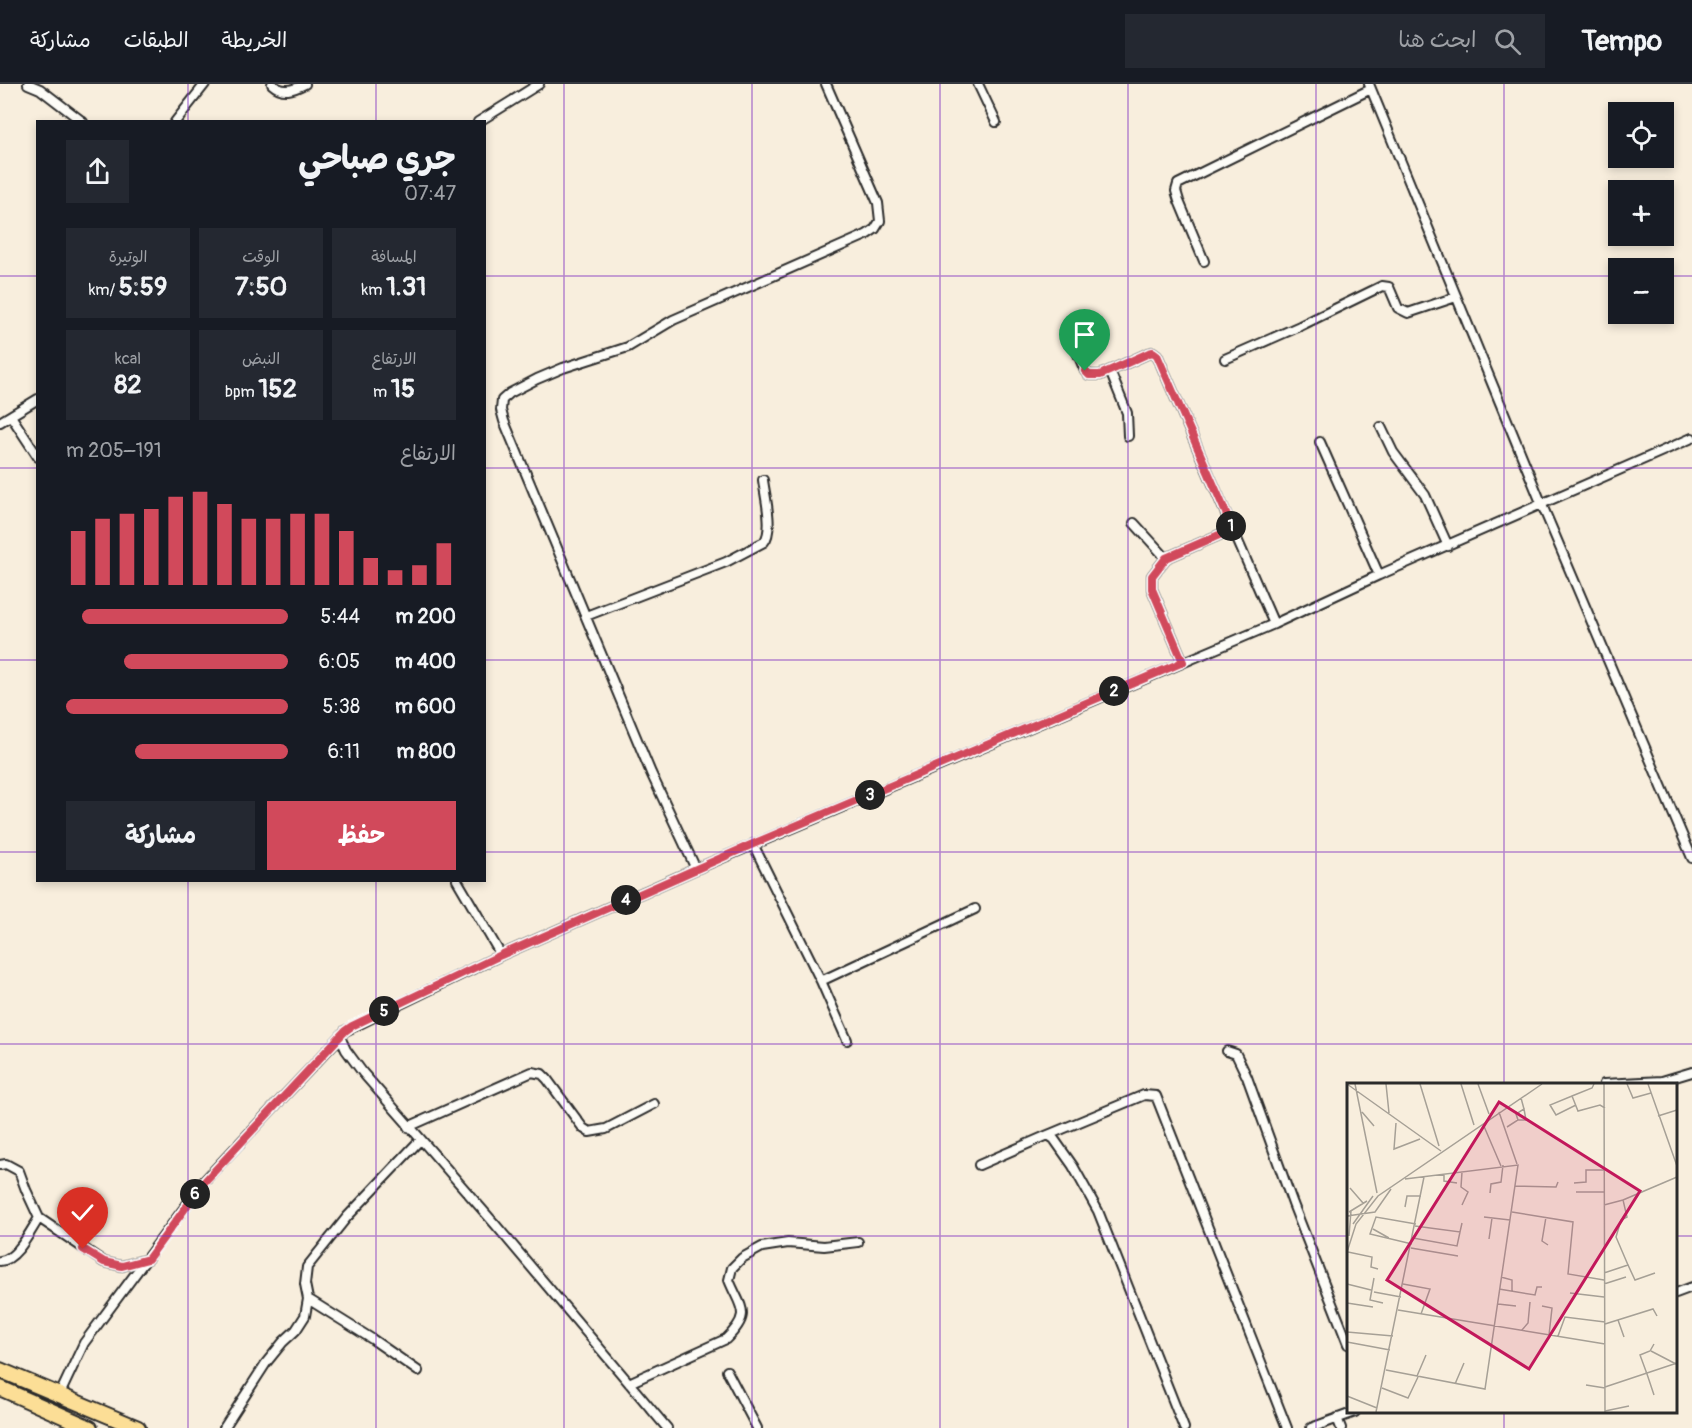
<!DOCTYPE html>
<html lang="ar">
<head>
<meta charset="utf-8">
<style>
	:root { --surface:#171b24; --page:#242831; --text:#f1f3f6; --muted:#9ea1a6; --line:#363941; --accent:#d1495b }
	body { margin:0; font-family:Pangolin,"Playpen Sans Arabic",sans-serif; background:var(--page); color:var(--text); direction:rtl; height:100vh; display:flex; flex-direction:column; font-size:22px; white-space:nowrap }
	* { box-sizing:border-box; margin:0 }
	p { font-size:20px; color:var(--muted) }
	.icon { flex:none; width:33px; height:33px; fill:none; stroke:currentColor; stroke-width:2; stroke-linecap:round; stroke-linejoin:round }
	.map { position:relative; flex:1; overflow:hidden; direction:ltr }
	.panel { position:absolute; left:36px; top:36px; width:450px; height:762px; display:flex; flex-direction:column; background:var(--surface); border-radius:0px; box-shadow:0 3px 9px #0003; direction:rtl }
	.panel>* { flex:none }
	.fabs { position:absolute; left:1608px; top:18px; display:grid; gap:12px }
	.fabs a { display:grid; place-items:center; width:66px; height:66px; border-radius:0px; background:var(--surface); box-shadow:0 3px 9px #0003; font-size:30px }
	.pin { position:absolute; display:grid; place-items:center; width:51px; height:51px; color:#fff; margin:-62px -26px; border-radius:50% 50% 50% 0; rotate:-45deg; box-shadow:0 0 6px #0007 }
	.pin .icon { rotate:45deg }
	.km { position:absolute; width:30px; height:30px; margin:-15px; border-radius:50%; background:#222; color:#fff; font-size:16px; line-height:30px; text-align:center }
	.round { display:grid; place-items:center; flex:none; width:63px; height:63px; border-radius:0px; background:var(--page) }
	.headline { display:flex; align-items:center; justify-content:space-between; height:102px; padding:0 30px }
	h1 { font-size:33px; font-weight:700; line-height:45px }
	.stats { display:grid; grid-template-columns:repeat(3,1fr); gap:9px; height:102px; padding:6px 30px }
	.stats div { display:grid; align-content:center; border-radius:0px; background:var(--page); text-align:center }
	.stats b { font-size:26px; font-weight:700 }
	.stats small { font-size:16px; font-weight:400 }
	.stats p { font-size:16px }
	.chart { height:168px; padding:12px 30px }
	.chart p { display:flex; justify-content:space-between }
	.chart svg { width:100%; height:108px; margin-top:6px; stroke:var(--accent); stroke-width:6 }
	.button { display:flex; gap:12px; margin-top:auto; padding:12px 30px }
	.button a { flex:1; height:69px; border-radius:0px; background:var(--accent); color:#fff; font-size:24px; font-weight:700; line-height:69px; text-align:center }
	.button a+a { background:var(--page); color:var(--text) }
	ul { padding:0 30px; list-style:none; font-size:20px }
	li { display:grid; grid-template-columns:96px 72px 1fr; align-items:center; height:45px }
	li i { height:15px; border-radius:8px; background:var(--accent) }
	header { display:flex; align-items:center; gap:36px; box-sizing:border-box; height:84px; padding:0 30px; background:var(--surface); border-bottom:2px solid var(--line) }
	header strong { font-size:28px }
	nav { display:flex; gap:33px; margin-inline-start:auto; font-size:21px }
	.search { width:420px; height:54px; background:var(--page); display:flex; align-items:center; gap:15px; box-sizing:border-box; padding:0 21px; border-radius:0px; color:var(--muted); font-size:22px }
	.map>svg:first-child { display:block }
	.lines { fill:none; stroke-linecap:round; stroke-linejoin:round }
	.minor-casing { stroke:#2b2b2b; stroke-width:12 }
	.trunk-casing { stroke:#2b2b2b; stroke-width:18 }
	.minor { stroke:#fdfcf7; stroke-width:8 }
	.trunk { stroke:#fcde96; stroke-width:14 }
	.route-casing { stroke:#fff; stroke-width:12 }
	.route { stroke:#d1495b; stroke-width:8 }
	.grid { fill:none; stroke:#7b2cbf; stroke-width:1.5; stroke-opacity:0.55 }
	.inset-road { fill:none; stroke:#a6a096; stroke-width:1.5 }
	.view { fill:#c2185b; fill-opacity:0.15; stroke:#c2185b; stroke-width:3 }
	.inset-edge { fill:none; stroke:#2b2b2b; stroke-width:3 }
</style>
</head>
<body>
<header>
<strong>Tempo</strong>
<div class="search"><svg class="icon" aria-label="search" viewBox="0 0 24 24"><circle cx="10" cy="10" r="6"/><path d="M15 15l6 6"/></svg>ابحث هنا</div>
<nav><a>الخريطة</a><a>الطبقات</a><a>مشاركة</a></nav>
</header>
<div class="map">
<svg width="1692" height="1344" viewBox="0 0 1692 1344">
	<rect width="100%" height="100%" fill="#f8eedd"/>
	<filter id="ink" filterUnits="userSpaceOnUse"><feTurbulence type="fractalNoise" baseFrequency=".0167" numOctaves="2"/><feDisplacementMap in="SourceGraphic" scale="12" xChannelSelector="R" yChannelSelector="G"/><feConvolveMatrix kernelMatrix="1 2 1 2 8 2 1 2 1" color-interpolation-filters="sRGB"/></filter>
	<g filter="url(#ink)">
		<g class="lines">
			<g class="minor-casing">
				<path id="minor" d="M 28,0 L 40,5 L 83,38
					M 272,0 C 283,10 293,6 305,0
					M 978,0 L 996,38
					M 1369,0 L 1542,421 L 1692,774
					M 175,38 L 205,0
					M 478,38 L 539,0
					M 1204,177 L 1179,117 L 1176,107 L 1178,100 L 1371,5
					M 1072,256 L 1085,287 L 1089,291 L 1100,291 L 1149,269 L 1153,268 L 1157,271 L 1274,540
					M 1225,275 L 1300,242 L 1382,202 L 1389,203 L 1398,224 L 1408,229 L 1456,213
					M 1110,287 L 1127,329 L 1128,352
					M 11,332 L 38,373
					M 0,338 L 38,315
					M 1381,343 L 1393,368 L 1425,411 L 1448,462
					M 1320,358 L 1379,491
					M 1134,439 L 1166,474
					M 586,532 L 726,478 L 764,458 C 774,446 765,412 763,396
					M 1183,578 L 1152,505 L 1152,492 L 1166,474 L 1233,445
					M 753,760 L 821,897 L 847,956
					M 696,785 L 651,689 L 504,337 L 501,326 L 502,316 L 510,309 L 537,295 L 563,284 L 628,263 L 673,236 L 866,151 L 875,145 L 880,137 L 878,119 L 826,0
					M 457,796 L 501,871
					M 821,897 L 975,825
					M 1227,967 L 1236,970 L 1247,993 L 1293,1120 L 1348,1260
					M 1604,1000 L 1662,997 L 1692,988
					M 408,1043 L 532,988 L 542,990 L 547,995 L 583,1044 L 589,1048 L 606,1045 L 654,1020
					M 1048,1051 L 1144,1011 L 1156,1012 L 1287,1344
					M 0,1081 L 6,1080 L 19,1087 L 26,1106 L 39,1134
					M 979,1081 L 1048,1051 L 1054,1055 L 1073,1082 L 1098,1127 L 1184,1344
					M 0,1177 C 16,1177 31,1146 39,1134 L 104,1178 L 122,1182 L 148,1175
					M 1676,1209 L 1692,1203
					M 308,1215 L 372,1255 L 418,1287
					M 727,1287 L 757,1344
					M 629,1299 L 726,1255 C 753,1229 740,1224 729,1196 L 732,1184 L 742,1174 L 762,1163 L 788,1159 L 824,1162 L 858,1158
					M 59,1312 L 84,1259 L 205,1096 L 340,953
					M 1337,1334 L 1341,1344
					M 224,1344 L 266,1279 L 283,1258 L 296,1246 L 305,1232 L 308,1215 L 305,1200 L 307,1183 L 347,1133 L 420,1056
					M 667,1344 L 494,1139 L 363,989 L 346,966 L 340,953 L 345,947 L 501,871 L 696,785 L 1274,540 L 1379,491 L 1692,354
					M 1311,1344 L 1355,1328"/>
			</g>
			<g class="trunk-casing">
				<path id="trunk" d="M 0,1286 L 138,1344
					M 0,1304 L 90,1344"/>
			</g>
			<use href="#minor" class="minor"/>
			<use href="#trunk" class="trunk"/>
		</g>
	</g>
	<g class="lines" filter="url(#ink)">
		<g class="route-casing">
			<path id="route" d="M 83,1165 L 104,1178 L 122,1182 L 148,1175 L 206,1096 L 345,947 L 352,942 L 501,871 L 753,760 L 1183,578 L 1152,505 L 1152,492 L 1166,474 L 1233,445 L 1157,271 L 1153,268 L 1149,269 L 1100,291 L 1089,291 L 1085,287"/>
		</g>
		<use href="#route" class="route"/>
	</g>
	<path class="grid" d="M 188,0 L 188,38M 376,0 L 376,38M 564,0 L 564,1344M 752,0 L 752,1344M 940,0 L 940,1344M 1128,0 L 1128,1344M 1316,0 L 1316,1344M 1504,0 L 1504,1000M 0,192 L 38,192M 484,192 L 1618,192M 1664,192 L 1692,192M 0,384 L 38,384M 484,384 L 1692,384M 0,576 L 38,576M 484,576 L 1692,576M 0,768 L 38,768M 484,768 L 1692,768M 188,796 L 188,1344M 376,796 L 376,1344M 0,960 L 1692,960M 0,1152 L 1348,1152M 1676,1152 L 1692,1152M 1504,1328 L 1504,1344"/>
	<g transform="translate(1347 999)">
		<rect width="330" height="330" fill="#f8eedd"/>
		<path class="inset-road" d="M 0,1 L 94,68M 8,1 L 30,110M 39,1 L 42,30M 73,1 L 92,63M 114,1 L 127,42M 131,1 L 142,31M 247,1 L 245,5 L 225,13 L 231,28 L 253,22 L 258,25M 257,1 L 258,329M 280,1 L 286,15 L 304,10M 301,1 L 330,83M 225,13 L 203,22 L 209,32 L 229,22M 15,29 L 27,43M 152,29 L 170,81M 311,33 L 330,27M 171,37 L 179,37 L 177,26M 49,40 L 47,66 L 73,56M 136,41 L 154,83M 160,44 L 171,37 L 169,31 L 177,26 L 174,15M 97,91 L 97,98 L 110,100M 227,100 L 239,99 L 239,87 L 257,87M 168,103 L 209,104 L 211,99M 3,105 L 16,120M 229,109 L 257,109M 143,110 L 144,101 L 154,99 L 156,82M 115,122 L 121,109 L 114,104 L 115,89M 257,122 L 276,117M 58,124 L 60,113 L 74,113M 2,129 L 20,118M 165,129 L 226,139 L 221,191 L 257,197M 0,133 L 28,129 L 44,106M 137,134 L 163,137M 199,134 L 195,158 L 201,162M 6,141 L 26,113M 68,143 L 113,149 L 115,140M 26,146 L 42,155M 2,153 L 4,128M 66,155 L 110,163 L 113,149M 142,156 L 145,135M 65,161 L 23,151 L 29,134 L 69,141M 64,165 L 111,173M 0,169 L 9,141 L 31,113 L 195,1M 1,169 L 25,174 L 24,184 L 31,186M 281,182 L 269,154 L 274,137 L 280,134 L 276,117 L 330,94M 257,190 L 281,182 L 288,197 L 308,190M 154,194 L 165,197 L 165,208M 27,195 L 23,217 L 36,220M 0,201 L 24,207M 56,201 L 83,206 L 74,231M 257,201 L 279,194M 152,206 L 188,212 L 190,204 L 195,204M 27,209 L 54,214M 223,210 L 257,214M 0,220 L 26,224M 151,221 L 169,223M 195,223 L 205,225 L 202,252M 51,227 L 258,261M 271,237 L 277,254M 258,241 L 306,226 L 310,233M 175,247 L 181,240 L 183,219M 0,249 L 46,253M 211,253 L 218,234 L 258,239M 0,259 L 43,267M 304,268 L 329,281M 39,287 L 138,306 L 171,82 L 58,96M 300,291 L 293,272 L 303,268 L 307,261M 300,291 L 307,312M 70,293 L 79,272M 108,301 L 117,280M 239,302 L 258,305M 258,304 L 330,280M 35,305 L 61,315 L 71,294M 0,313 L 30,325M 258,328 L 282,323M 29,329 L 77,94"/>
		<path class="view" d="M 152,19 L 293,108 L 182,286 L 40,197 Z"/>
		<rect width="330" height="330" class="inset-edge"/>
	</g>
</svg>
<div class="fabs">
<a><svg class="icon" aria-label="locate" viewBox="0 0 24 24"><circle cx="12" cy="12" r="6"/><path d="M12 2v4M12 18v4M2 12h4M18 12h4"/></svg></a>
<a>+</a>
<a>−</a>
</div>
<div class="pin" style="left:1085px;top:287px;background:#1e9e55"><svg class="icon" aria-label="arrive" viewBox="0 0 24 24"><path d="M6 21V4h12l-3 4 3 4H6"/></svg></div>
<div class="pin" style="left:83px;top:1165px;background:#d93025"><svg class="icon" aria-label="check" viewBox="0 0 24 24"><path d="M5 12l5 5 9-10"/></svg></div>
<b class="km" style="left:1231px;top:442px">1</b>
<b class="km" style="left:1114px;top:607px">2</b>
<b class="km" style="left:870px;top:711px">3</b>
<b class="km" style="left:626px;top:816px">4</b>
<b class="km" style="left:384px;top:927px">5</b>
<b class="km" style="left:195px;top:1110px">6</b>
<section class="panel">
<div class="headline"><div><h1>جري صباحي</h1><p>07:47</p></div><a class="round"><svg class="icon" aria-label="share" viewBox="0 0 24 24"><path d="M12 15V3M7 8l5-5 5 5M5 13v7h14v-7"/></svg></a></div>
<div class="stats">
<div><p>المسافة</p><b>1.31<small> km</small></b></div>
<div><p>الوقت</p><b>7:50</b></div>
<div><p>الوتيرة</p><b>5:59<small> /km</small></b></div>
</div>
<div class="stats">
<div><p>الارتفاع</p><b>15<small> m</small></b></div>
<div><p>النبض</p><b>152<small> bpm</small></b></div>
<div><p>kcal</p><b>82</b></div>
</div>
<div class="chart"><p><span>الارتفاع</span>191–205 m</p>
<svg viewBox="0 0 160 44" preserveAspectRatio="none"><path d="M5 44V22M15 44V17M25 44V15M35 44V13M45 44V8M55 44V6M65 44V11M75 44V17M85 44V17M95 44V15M105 44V15M115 44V22M125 44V33M135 44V38M145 44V36M155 44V27"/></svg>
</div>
<ul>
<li><b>200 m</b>5:44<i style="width:93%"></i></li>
<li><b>400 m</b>6:05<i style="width:74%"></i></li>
<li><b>600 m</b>5:38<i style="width:100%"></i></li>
<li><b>800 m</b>6:11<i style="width:69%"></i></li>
</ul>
<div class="button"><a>حفظ</a><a>مشاركة</a></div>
</section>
</div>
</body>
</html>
